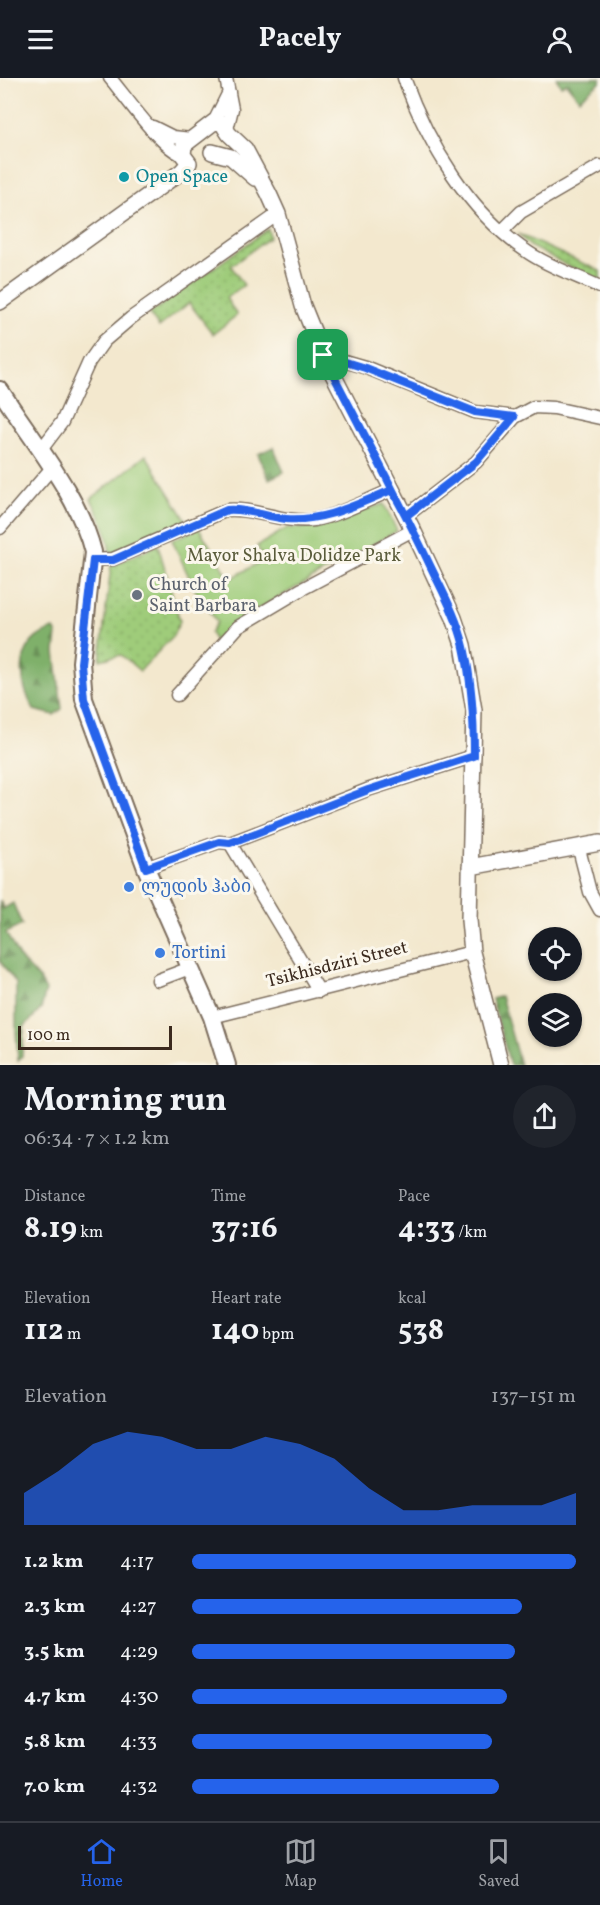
<!DOCTYPE html>
<html lang="en">
<head>
<meta charset="utf-8">
<style>
	:root { --surface:#171b24; --page:#20242c; --text:#f1f3f6; --muted:#9ea1a6; --line:#363941; --accent:#2563eb }
	body { margin:0; font-family:Vollkorn,"Noto Serif Georgian",serif; background:var(--page); color:var(--text); height:100vh; display:flex; flex-direction:column; font-size:22px; white-space:nowrap }
	* { box-sizing:border-box; margin:0 }
	p { font-size:20px; color:var(--muted) }
	.icon { flex:none; width:33px; height:33px; fill:none; stroke:currentColor; stroke-width:2; stroke-linecap:round; stroke-linejoin:round }
	.map { position:relative; height:987px; overflow:hidden }
	.panel { display:flex; flex-direction:column; background:var(--surface); flex:1 }
	.panel>* { flex:none }
	.controls { position:absolute; left:528px; top:849px; display:grid; gap:12px }
	.controls a { display:grid; place-items:center; width:54px; height:54px; border-radius:50%; background:var(--surface); box-shadow:0 2px 4px #0004; font-size:30px }
	.scale { position:absolute; left:18px; bottom:15px; width:154px; box-sizing:border-box; padding-left:6px; border:3px solid #3b2a1e; border-top:0; font-size:16px; line-height:21px; white-space:nowrap; color:#3b2a1e; -webkit-text-stroke:4px #fbf7ec; paint-order:stroke }
	.pin { position:absolute; display:grid; place-items:center; width:51px; height:51px; color:#fff; margin:-26px; border-radius:12px; box-shadow:0 3px 9px #0006 }
	.round { display:grid; place-items:center; flex:none; width:63px; height:63px; border-radius:32px; background:var(--page) }
	.overview { display:flex; align-items:center; justify-content:space-between; height:102px; padding:0 24px }
	h1 { font-size:33px; font-weight:700; line-height:45px }
	.stats { display:grid; grid-template-columns:repeat(3,1fr); gap:9px; height:102px; padding:6px 24px }
	.stats div { display:grid; align-content:center }
	.stats b { font-size:30px; font-weight:700 }
	.stats small { font-size:16px; font-weight:400 }
	.stats p { font-size:16px }
	.chart { height:168px; padding:12px 24px }
	.chart p { display:flex; justify-content:space-between }
	.chart svg { width:100%; height:108px; margin-top:6px; fill:var(--accent); opacity:.7 }
	ul { padding:0 24px; list-style:none; font-size:20px }
	li { display:grid; grid-template-columns:96px 72px 1fr; align-items:center; height:45px }
	li i { height:15px; border-radius:8px; background:var(--accent) }
	header { display:flex; justify-content:space-between; align-items:center; height:78px; padding:0 24px; background:var(--surface); font-size:27px; font-weight:700 }
	.dock { display:flex; justify-content:space-around; align-items:center; height:84px; border-top:2px solid var(--line); background:var(--surface); font-size:16px; color:var(--muted) }
	.dock a { display:grid; justify-items:center; gap:3px }
	.dock .active { color:var(--accent) }
	.map>svg:first-child { display:block }
	.grass { fill:url(#grass-dots); stroke:#6d7b4c; stroke-width:1.5 }
	.forest { fill:url(#forest-firs); stroke:#5d6d44; stroke-width:1.5 }
	.park { fill:#9fcc7a; stroke:#6d7b4c; stroke-width:1.5 }
	.lines { fill:none; stroke-linecap:round; stroke-linejoin:round }
	.minor-casing { stroke:#7b6c5c; stroke-width:15 }
	.tertiary-casing { stroke:#7b6c5c; stroke-width:18 }
	.secondary-casing { stroke:#7b6c5c; stroke-width:20 }
	.minor { stroke:#fff; stroke-width:12 }
	.tertiary { stroke:#fff; stroke-width:15 }
	.secondary { stroke:#fff; stroke-width:16 }
	.route-casing { stroke:#fff; stroke-width:12 }
	.route { stroke:#2563eb; stroke-width:8 }
	.culture-dot { fill:#0f9aa8; stroke:#fbf7ec; stroke-width:2 }
	.worship-dot { fill:#6b7280; stroke:#fbf7ec; stroke-width:2 }
	.shop-dot { fill:#3f7fe0; stroke:#fbf7ec; stroke-width:2 }
	.labels { text-anchor:middle; dominant-baseline:central; stroke-width:6; stroke-linejoin:round; paint-order:stroke }
	.culture-label { font-size:18px; fill:#0d838f; stroke:#fbf7ec; text-anchor:start }
	.park-label { font-size:18px; fill:#595b3a; stroke:#fbf7ec }
	.worship-label { font-size:18px; fill:#5b616d; stroke:#fbf7ec; text-anchor:start }
	.shop-label { font-size:18px; fill:#366cbe; stroke:#fbf7ec; text-anchor:start }
	.street-label { font-size:18px; fill:#3b2a1e; stroke:#fbf7ec }
</style>
</head>
<body>
<header><svg class="icon" aria-label="menu" viewBox="0 0 24 24"><path d="M4 6h16M4 12h16M4 18h16"/></svg>Pacely<svg class="icon" aria-label="person" viewBox="0 0 24 24"><circle cx="12" cy="8" r="4"/><path d="M4 21q1-7 8-7t8 7"/></svg></header>
<div class="map">
<svg width="600" height="987" viewBox="0 0 600 987">
	<defs>
		<pattern id="grass-dots" width="8" height="8" patternUnits="userSpaceOnUse" patternTransform="scale(1.5)"><rect width="8" height="8" fill="#9fcc7a"/><path d="M2 2h.1M6 6h.1" fill="none" stroke="#8aaf69" stroke-width="1.8" stroke-linecap="round"/></pattern>
		<pattern id="forest-firs" width="22" height="20" patternUnits="userSpaceOnUse" patternTransform="scale(1.5)"><rect width="22" height="20" fill="#7fb06a"/><path d="M5 1l3.5 6h-7zM16 11l3.5 6h-7z" fill="#698f57"/></pattern>
	</defs>
	<rect width="100%" height="100%" fill="#fbf7ec"/>
	<filter id="ink" filterUnits="userSpaceOnUse"><feTurbulence type="fractalNoise" baseFrequency=".0167" numOctaves="2"/><feDisplacementMap in="SourceGraphic" scale="12" xChannelSelector="R" yChannelSelector="G"/><feConvolveMatrix kernelMatrix="1 2 1 2 8 2 1 2 1" color-interpolation-filters="sRGB"/></filter>
	<filter id="wash" filterUnits="userSpaceOnUse"><feTurbulence type="fractalNoise" baseFrequency=".008" numOctaves="4" result="noise"/><feDisplacementMap in="SourceGraphic" scale="24" xChannelSelector="R" yChannelSelector="G"/><feGaussianBlur stdDeviation="1.35" result="paint"/><feColorMatrix in="noise" values="0 0 0 0 0 0 0 0 0 0 0 0 0 0 0 0 0 1.4 0 .05"/><feComposite in="paint" operator="in"/></filter>
	<g filter="url(#wash)">
		<rect width="100%" height="100%" fill="#f3e8ce"/>
		<path class="grass" d="M 268,151 L 270,159 L 231,188 L 244,207 L 226,220 L 237,237 L 213,256 L 189,225 L 159,249 L 149,236 Z
			M 518,156 L 600,193 L 600,204 L 531,169 Z
			M 158,467 L 180,543 L 173,558 L 140,593 L 121,577 L 100,582 L 111,488 Z"/>
		<path class="forest" d="M 556,0 L 600,0 L 600,4 L 579,21 L 566,5 L 561,8 Z
			M 273,369 L 284,394 L 269,401 L 258,376 Z
			M 54,551 L 57,556 L 55,574 L 62,631 L 54,637 L 34,632 C 17,602 15,562 54,551 Z
			M 0,822 L 3,831 L 13,825 L 22,847 L 6,855 L 19,879 L 40,902 L 46,912 L 41,931 L 24,949 L 22,978 L 18,983 L 16,952 L 16,905 L 0,883 Z
			M 501,918 L 520,987 L 510,987 L 492,921 Z"/>
		<path class="park" d="M 146,377 L 186,442 L 111,478 L 105,449 L 91,421 Z
			M 384,426 L 397,453 L 258,531 L 230,548 L 215,563 L 210,555 L 217,544 L 194,510 L 172,462 L 199,450 L 230,501 L 264,482 L 257,468 L 287,450 L 303,450 Z"/>
	</g>
	<g filter="url(#ink)">
		<g class="lines">
			<g class="minor-casing">
				<path id="minor" d="M 110,0 C 126,19 161,70 183,77
					M 226,0 L 232,31 L 227,51
					M 404,0 C 428,66 469,135 529,175 C 550,189 577,198 600,209
					M 214,44 L 229,14
					M 153,49 L 173,59 L 191,61
					M 502,153 L 521,134 L 600,88
					M 323,277 L 365,289 L 475,334 L 515,339 L 534,329 L 554,330 L 600,340
					M 40,373 L 62,344 L 89,284 L 104,263 L 131,240 L 278,136
					M 406,438 L 476,384 L 515,339
					M 0,450 L 51,391
					M 93,482 L 113,481 L 227,432 C 252,429 285,446 314,442 C 338,438 369,421 392,412
					M 177,617 L 238,549 L 302,511 L 413,452
					M 230,765 L 319,913
					M 579,771 L 590,814 L 600,832
					M 146,790 L 219,764 L 230,765 L 367,712 L 474,678
					M 158,902 L 190,890
					M 212,939 L 472,874"/>
			</g>
			<g class="tertiary-casing">
				<path id="tertiary" d="M 229,56 L 245,71 L 269,116 L 278,136 L 303,228 L 323,277 L 413,452 L 454,540 L 463,567 L 474,632 L 469,842 L 472,874 L 501,987
					M 212,74 L 231,79 L 255,100
					M 189,85 L 183,77 L 184,67 L 214,44 L 222,45 L 229,56
					M 0,224 L 182,93 L 189,85
					M 470,789 L 600,765"/>
			</g>
			<g class="secondary-casing">
				<path id="secondary" d="M 0,312 C 31,361 79,417 93,474 L 81,584 L 84,621 L 146,790 L 212,939 L 227,987"/>
			</g>
			<use href="#minor" class="minor"/>
			<use href="#tertiary" class="tertiary"/>
			<use href="#secondary" class="secondary"/>
		</g>
	</g>
	<g class="lines" filter="url(#ink)">
		<g class="route-casing">
			<path id="route" d="M 323,277 C 358,345 394,412 427,481 C 440,509 457,538 464,569 C 472,605 474,641 474,678 L 368,712 L 230,765 L 219,764 L 146,790 L 84,621 L 81,585 L 93,482 L 113,482 L 227,432 C 246,430 266,439 286,441 C 324,444 357,426 392,412 L 406,438 L 476,384 L 514,339 L 475,334 L 365,290 L 323,277"/>
		</g>
		<use href="#route" class="route"/>
	</g>
	<circle class="culture-dot" cx="124" cy="99" r="6"/>
	<circle class="worship-dot" cx="137" cy="517" r="6"/>
	<g class="shop-dot">
		<circle cx="129" cy="809" r="6"/>
		<circle cx="160" cy="875" r="6"/>
	</g>
	<g class="labels">
		<g class="culture-label">
			<text x="136" y="99">Open Space</text>
		</g>
		<g class="park-label">
			<text x="294" y="478">Mayor Shalva Dolidze Park</text>
		</g>
		<g class="worship-label">
			<text x="149" y="507">Church of<tspan x="149" dy="21">Saint Barbara</tspan></text>
		</g>
		<g class="shop-label">
			<text x="141" y="809">ლუდის ჰაბი</text>
			<text x="172" y="875">Tortini</text>
		</g>
		<g class="street-label">
			<text transform="translate(337 887) rotate(-14)">Tsikhisdziri Street</text>
		</g>
	</g>
</svg>
<div class="controls">
<a><svg class="icon" aria-label="locate" viewBox="0 0 24 24"><circle cx="12" cy="12" r="6"/><path d="M12 2v4M12 18v4M2 12h4M18 12h4"/></svg></a>
<a><svg class="icon" aria-label="layers" viewBox="0 0 24 24"><path d="M12 4l9 5-9 5-9-5zM3 14l9 5 9-5"/></svg></a>
</div>
<div class="scale">100 m</div>
<div class="pin" style="left:323px;top:277px;background:#1e9e55"><svg class="icon" aria-label="arrive" viewBox="0 0 24 24"><path d="M6 21V4h12l-3 4 3 4H6"/></svg></div>
</div>
<section class="panel">
<div class="overview"><div><h1>Morning run</h1><p>06:34 · 7 × 1.2 km</p></div><a class="round"><svg class="icon" aria-label="share" viewBox="0 0 24 24"><path d="M12 15V3M7 8l5-5 5 5M5 13v7h14v-7"/></svg></a></div>
<div class="stats">
<div><p>Distance</p><b>8.19<small> km</small></b></div>
<div><p>Time</p><b>37:16</b></div>
<div><p>Pace</p><b>4:33<small> /km</small></b></div>
</div>
<div class="stats">
<div><p>Elevation</p><b>112<small> m</small></b></div>
<div><p>Heart rate</p><b>140<small> bpm</small></b></div>
<div><p>kcal</p><b>538</b></div>
</div>
<div class="chart"><p><span>Elevation</span>137–151 m</p>
<svg viewBox="0 0 160 44" preserveAspectRatio="none"><path d="M0 44V31L10 22L20 11L30 6L40 8L50 13L60 13L70 8L80 11L90 17L100 29L110 38L120 38L130 36L140 36L150 36L160 31V44z"/></svg>
</div>
<ul>
<li><b>1.2 km</b>4:17<i style="width:100%"></i></li>
<li><b>2.3 km</b>4:27<i style="width:86%"></i></li>
<li><b>3.5 km</b>4:29<i style="width:84%"></i></li>
<li><b>4.7 km</b>4:30<i style="width:82%"></i></li>
<li><b>5.8 km</b>4:33<i style="width:78%"></i></li>
<li><b>7.0 km</b>4:32<i style="width:80%"></i></li>
</ul>
</section>
<nav class="dock">
<a class="active"><svg class="icon" aria-label="home" viewBox="0 0 24 24"><path d="M3 11l9-7 9 7M6 9v11h12V9"/></svg>Home</a>
<a><svg class="icon" aria-label="map" viewBox="0 0 24 24"><path d="M3 6l6-2 6 2 6-2v14l-6 2-6-2-6 2zM9 4v14M15 6v14"/></svg>Map</a>
<a><svg class="icon" aria-label="saved" viewBox="0 0 24 24"><path d="M7 4h10v16l-5-4-5 4z"/></svg>Saved</a>
</nav>
</body>
</html>
